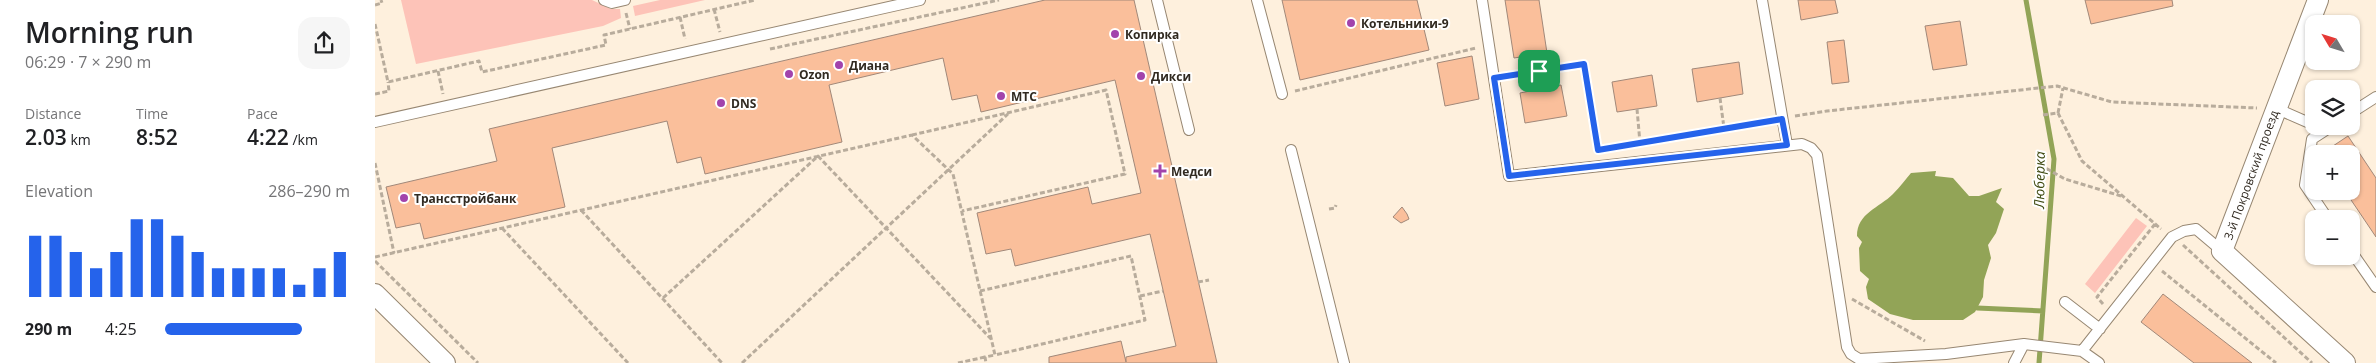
<!DOCTYPE html>
<html lang="en">
<head>
<meta charset="utf-8">
<style>
	:root { --surface:#fff; --page:#f6f6f6; --text:#202124; --muted:#757577; --accent:#2563eb }
	body { margin:0; font-family:"Open Sans",sans-serif; background:var(--page); color:var(--text); height:100vh; display:flex; flex-direction:column; font-size:19px; white-space:nowrap }
	* { box-sizing:border-box; margin:0 }
	p { font-size:16px; color:var(--muted) }
	.icon { flex:none; width:28px; height:28px; fill:none; stroke:currentColor; stroke-width:2; stroke-linecap:round; stroke-linejoin:round }
	.map { position:relative; flex:1; overflow:hidden }
	.sheet { display:flex; flex-direction:column; background:var(--surface); width:375px }
	.sheet>* { flex:none }
	.needle { width:32px; rotate:308deg }
	.controls { position:absolute; left:1930px; top:15px; display:grid; gap:10px }
	.controls a { display:grid; place-items:center; width:55px; height:55px; border-radius:10px; background:var(--surface); box-shadow:0 1px 4px #0004; font-size:25px }
	.pin { position:absolute; display:grid; place-items:center; width:42px; height:42px; color:#fff; margin:-21px; border-radius:10px; box-shadow:0 2px 8px #0006 }
	.round { display:grid; place-items:center; flex:none; width:52px; height:52px; border-radius:15px; background:var(--page) }
	.headline { display:flex; align-items:center; justify-content:space-between; height:85px; padding:0 25px }
	h1 { font-size:28px; font-weight:600; line-height:38px }
	.figures { display:grid; grid-template-columns:repeat(3,1fr); gap:8px; height:85px; padding:5px 25px }
	.figures div { display:grid; align-content:center }
	.figures b { font-size:21px; font-weight:600 }
	.figures small { font-size:14px; font-weight:400 }
	.figures p { font-size:14px }
	.chart { height:140px; padding:10px 25px }
	.chart p { display:flex; justify-content:space-between }
	.chart svg { width:100%; height:90px; margin-top:5px; stroke:var(--accent); stroke-width:6 }
	ul { padding:0 25px; list-style:none; font-size:16px }
	li { display:grid; grid-template-columns:80px 60px 1fr; align-items:center; height:38px }
	li i { height:12px; border-radius:6px; background:var(--accent) }
	main { display:flex; flex:1; min-height:0 }
	.map>svg:first-child { display:block }
	.green { fill:#fdc3b8 }
	.water { fill:#92a457 }
	.lines { fill:none; stroke-linecap:round; stroke-linejoin:round }
	.stream { stroke:#92a457; stroke-width:5 }
	.building { fill:#fabf9b; stroke:#a18879 }
	.service-casing { stroke:#978772; stroke-width:12 }
	.minor-casing { stroke:#978772; stroke-width:22 }
	.path { stroke:#b8ac9c; stroke-width:3; stroke-dasharray:5 2.5; stroke-linecap:butt }
	.service { stroke:#fff; stroke-width:10 }
	.minor { stroke:#fff; stroke-width:20 }
	.route-casing { stroke:#fff; stroke-width:10 }
	.route { stroke:#2563eb; stroke-width:6 }
	.poi-dot { fill:#a243ac; stroke:#fff; stroke-width:2 }
	.labels { text-anchor:middle; dominant-baseline:central; stroke-width:4; stroke-linejoin:round; paint-order:stroke }
	.poi-label { font-size:12px; font-weight:bold; fill:#312a21; stroke:#fff; text-anchor:start }
	.street-label { font-size:12px; fill:#312a21; stroke:#fff }
	.water-label { font-size:14px; font-style:italic; fill:#414c13; stroke:#fff }
</style>
</head>
<body>
<main>
<section class="sheet">
<div class="headline"><div><h1>Morning run</h1><p>06:29 · 7 × 290 m</p></div><a class="round"><svg class="icon" aria-label="share" viewBox="0 0 24 24"><path d="M12 15V3M7 8l5-5 5 5M5 13v7h14v-7"/></svg></a></div>
<div class="figures">
<div><p>Distance</p><b>2.03<small> km</small></b></div>
<div><p>Time</p><b>8:52</b></div>
<div><p>Pace</p><b>4:22<small> /km</small></b></div>
</div>
<div class="chart"><p><span>Elevation</span>286–290 m</p>
<svg viewBox="0 0 160 44" preserveAspectRatio="none"><path d="M5 44V14M15 44V14M25 44V22M35 44V30M45 44V22M55 44V6M65 44V6M75 44V14M85 44V22M95 44V30M105 44V30M115 44V30M125 44V30M135 44V38M145 44V30M155 44V22"/></svg>
</div>
<ul>
<li><b>290 m</b>4:25<i style="width:74%"></i></li>
</ul>
</section>
<div class="map">
<svg width="2001" height="363" viewBox="0 0 2001 363">
	<rect width="100%" height="100%" fill="#fef0dd"/>
	<path class="green" d="M 26,0 L 217,0 L 236,9 L 245,9 L 246,18 L 228,26 L 41,64 Z
		M 285,0 L 330,0 L 260,16 L 258,6 Z
		M 1761,218 L 1772,226 L 1720,293 L 1710,284 Z"/>
	<path class="water" d="M 1561,171 L 1560,176 L 1578,178 L 1594,196 L 1604,196 L 1627,188 L 1621,202 L 1629,209 L 1621,233 L 1613,245 L 1616,258 L 1609,280 L 1608,297 L 1600,312 L 1588,320 L 1538,320 L 1515,314 L 1493,299 L 1491,287 L 1494,279 L 1485,271 L 1484,248 L 1487,242 L 1482,236 C 1482,213 1504,208 1518,194 C 1525,187 1530,180 1536,173 Z"/>
	<g class="lines">
		<path class="stream" d="M 1651,0 L 1679,159 L 1664,363
			M 1602,308 L 1668,311"/>
	</g>
	<path class="building" d="M 670,0 L 759,0 L 842,363 L 674,363 L 674,357 L 746,341 L 751,362 L 751,357 L 801,346 L 775,234 L 640,266 L 636,249 L 611,254 L 602,213 L 713,187 L 717,204 L 766,193 L 740,80 L 606,112 L 602,95 L 577,100 L 568,58 L 454,85 L 467,142 L 330,174 L 326,157 L 302,163 L 292,121 L 177,148 L 190,207 L 49,239 L 45,223 L 21,228 L 11,187 L 122,161 L 114,129 Z
		M 907,0 L 1042,0 L 1054,50 L 925,80 Z
		M 1130,0 L 1164,0 L 1172,53 L 1139,58 Z
		M 1423,0 L 1460,0 L 1463,13 L 1426,20 Z
		M 1710,0 L 1797,0 L 1798,6 L 1716,24 Z
		M 1585,21 L 1592,65 L 1558,70 L 1550,26 Z
		M 1469,40 L 1474,82 L 1457,84 L 1452,42 Z
		M 1097,56 L 1104,99 L 1070,106 L 1062,63 Z
		M 1364,62 L 1368,94 L 1322,102 L 1317,69 Z
		M 1277,75 L 1282,106 L 1242,112 L 1237,82 Z
		M 1186,85 L 1192,116 L 1150,123 L 1145,93 Z
		M 1973,136 L 2001,178 L 2001,237 L 1970,191 L 1976,191 L 1976,154 L 1946,154 Z
		M 1027,207 L 1032,214 L 1034,219 L 1026,223 L 1018,217 Z
		M 1788,294 L 1877,363 L 1819,363 L 1766,322 Z"/>
	<g class="lines">
		<g class="service-casing">
			<path id="service" d="M 229,0 L 237,3 L 250,0
				M 782,0 L 814,130
				M 882,0 L 907,94
				M 1107,0 L 1134,176 L 1427,144 L 1436,148 L 1442,155 L 1472,347 L 1476,354 L 1484,359 L 1571,354 L 1649,344
				M 1387,0 L 1412,145
				M 1900,108 L 1939,125
				M 1976,113 L 2001,97
				M 0,122 L 545,0
				M 916,150 L 969,363
				M 1953,219 L 1930,185 L 1937,139 L 1957,126
				M 1976,251 L 2001,287
				M 1690,302 L 1725,329
				M 1707,351 L 1724,363
				M 1639,363 L 1649,344 L 1707,351 L 1797,237 L 1809,231 L 1821,229 L 1847,251"/>
		</g>
		<g class="minor-casing">
			<path id="minor" d="M 1943,0 L 1847,251 L 1970,363
				M 0,294 L 70,363"/>
		</g>
		<path class="path" d="M 0,5 L 7,3 L 6,0
			M 339,9 L 345,32
			M 251,13 L 255,29
			M 305,17 L 310,39
			M 0,24 L 13,82 L 104,61 L 107,72 L 231,45 L 229,35 L 380,0
			M 395,49 L 624,0
			M 63,71 L 68,94
			M 1132,76 L 1209,64 L 1223,150 L 1394,121
			M 920,91 L 1101,48
			M 0,94 L 14,91 L 13,82
			M 1345,98 L 1349,128
			M 1262,109 L 1265,143
			M 1683,113 L 1688,88
			M 1668,115 L 1683,113 L 1707,161 L 1786,229
			M 1420,116 L 1452,111 L 1682,86 L 1737,102 L 1882,108
			M 537,135 L 731,90 L 750,174 L 587,211
			M 0,163 L 19,253
			M 1665,165 L 1690,179 L 1746,196
			M 954,209 L 960,208 L 961,205
			M 206,210 L 347,363
			M 127,228 L 253,363
			M 1808,245 L 1937,363
			M 0,257 L 537,135 L 578,174 L 620,355 L 610,357 L 611,363
			M 0,261 L 103,363
			M 1787,271 L 1901,363
			M 823,282 L 834,280
			M 605,291 L 756,256 L 770,320 L 620,355
			M 765,296 L 788,291
			M 288,298 L 443,156 L 617,340
			M 1477,299 L 1550,341
			M 1728,304 L 1722,297 L 1780,224
			M 367,363 L 635,112
			M 583,363 L 610,357"/>
		<use href="#service" class="service"/>
		<use href="#minor" class="minor"/>
	</g>
	<g class="lines">
		<g class="route-casing">
			<path id="route" d="M 1209,64 L 1223,150 L 1407,119 L 1412,145 L 1134,176 L 1119,78 Z"/>
		</g>
		<use href="#route" class="route"/>
	</g>
	<g class="poi-dot">
		<circle cx="976" cy="23" r="5"/>
		<circle cx="740" cy="34" r="5"/>
		<circle cx="464" cy="65" r="5"/>
		<circle cx="414" cy="74" r="5"/>
		<circle cx="766" cy="76" r="5"/>
		<circle cx="626" cy="96" r="5"/>
		<circle cx="346" cy="103" r="5"/>
		<path d="M782.5 163.5h5v5h5v5h-5v5h-5v-5h-5v-5h5z"/>
		<circle cx="29" cy="198" r="5"/>
	</g>
	<g class="labels">
		<g class="poi-label">
			<text x="986" y="23">Котельники-9</text>
			<text x="750" y="34">Копирка</text>
			<text x="474" y="65">Диана</text>
			<text x="424" y="74">Ozon</text>
			<text x="776" y="76">Дикси</text>
			<text x="636" y="96">МТС</text>
			<text x="356" y="103">DNS</text>
			<text x="796" y="171">Медси</text>
			<text x="39" y="198">Трансстройбанк</text>
		</g>
		<g class="street-label">
			<text transform="translate(1876 175) rotate(-70)">3-й Покровский проезд</text>
		</g>
		<g class="water-label">
			<text transform="translate(1664 180) rotate(-89)">Люберка</text>
		</g>
	</g>
</svg>
<div class="controls">
<a><svg class="needle" viewBox="-14 -14 28 28"><path d="M0-13l5 13h-10z" fill="#e53935"/><path d="M0 13l5-13h-10z" fill="#757577"/></svg></a>
<a><svg class="icon" aria-label="layers" viewBox="0 0 24 24"><path d="M12 4l9 5-9 5-9-5zM3 14l9 5 9-5"/></svg></a>
<a>+</a>
<a>−</a>
</div>
<div class="pin" style="left:1164px;top:71px;background:#1e9e55"><svg class="icon" aria-label="arrive" viewBox="0 0 24 24"><path d="M6 21V4h12l-3 4 3 4H6"/></svg></div>
</div>
</main>
</body>
</html>
